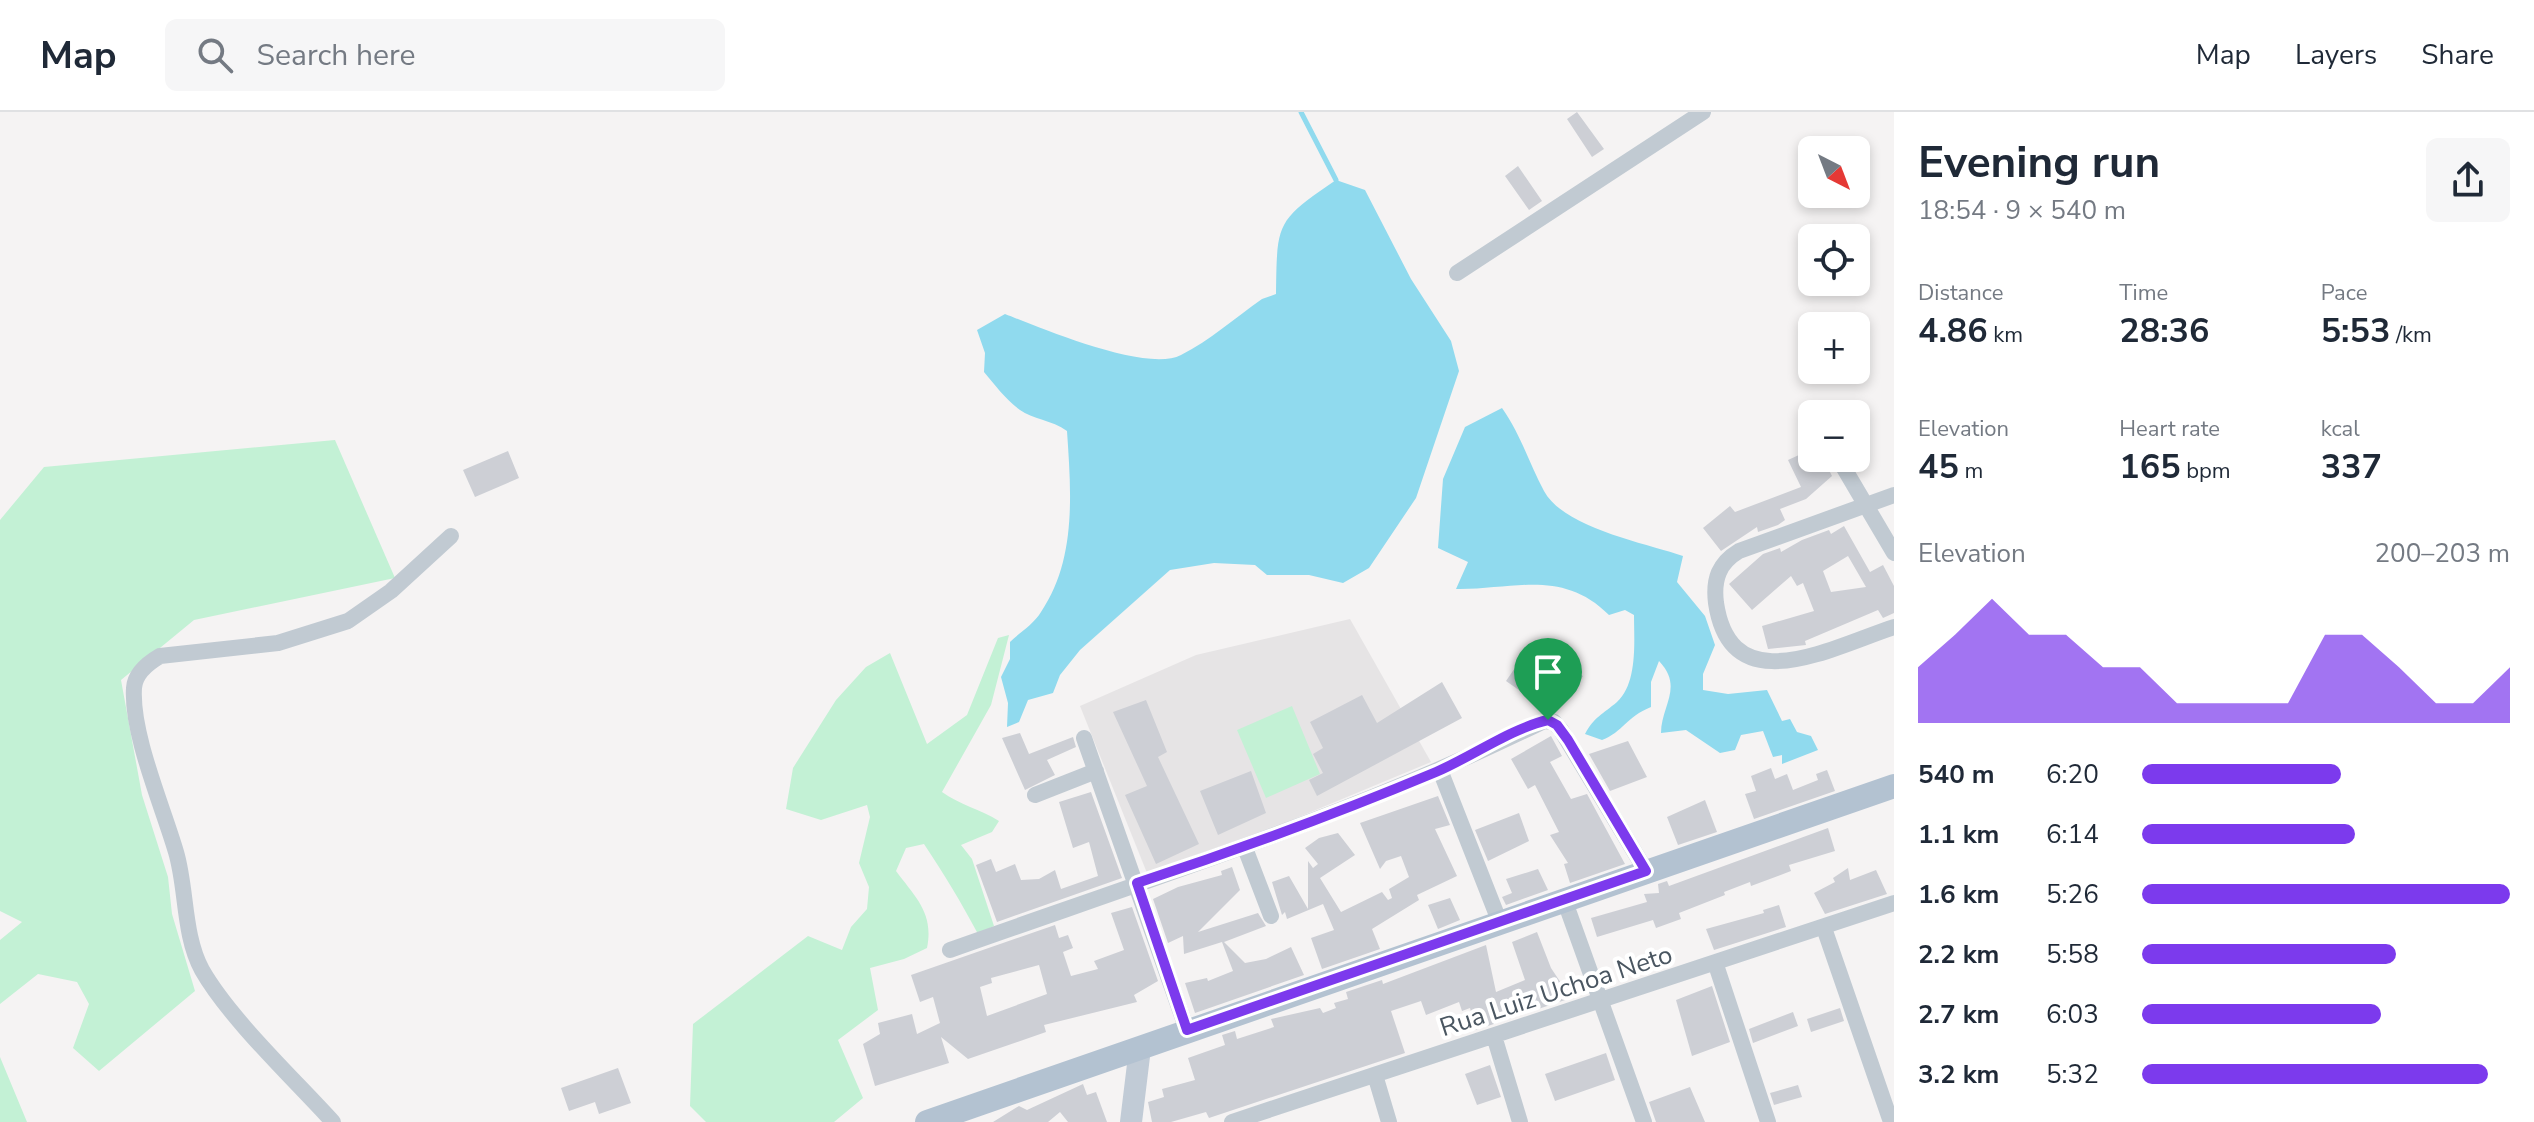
<!DOCTYPE html>
<html lang="en">
<head>
<meta charset="utf-8">
<style>
	:root { --surface:#fff; --page:#f6f6f7; --text:#1f2937; --muted:#747a83; --line:#e0e1e3; --accent:#7c3aed }
	body { margin:0; font-family:"Nunito Sans",sans-serif; background:var(--page); color:var(--text); height:100vh; display:flex; flex-direction:column; font-size:30px; white-space:nowrap }
	* { box-sizing:border-box; margin:0 }
	p { font-size:26px; color:var(--muted) }
	.icon { flex:none; width:44px; height:44px; fill:none; stroke:currentColor; stroke-width:2; stroke-linecap:round; stroke-linejoin:round }
	.map { position:relative; flex:1; overflow:hidden }
	.panel { display:flex; flex-direction:column; background:var(--surface); width:640px }
	.panel>* { flex:none }
	.needle { width:52px; rotate:138deg }
	.buttons { position:absolute; left:1798px; top:24px; display:grid; gap:16px }
	.buttons a { display:grid; place-items:center; width:72px; height:72px; border-radius:12px; background:var(--surface); box-shadow:0 4px 12px #0003; font-size:40px }
	.pin { position:absolute; display:grid; place-items:center; width:68px; height:68px; color:#fff; margin:-82px -34px; border-radius:50% 50% 50% 0; rotate:-45deg; box-shadow:0 0 8px #0007 }
	.pin .icon { rotate:45deg }
	.round { display:grid; place-items:center; flex:none; width:84px; height:84px; border-radius:12px; background:var(--page) }
	.headline { display:flex; align-items:center; justify-content:space-between; height:136px; padding:0 24px }
	h1 { font-size:44px; font-weight:700; line-height:60px }
	.stats { display:grid; grid-template-columns:repeat(3,1fr); gap:12px; height:136px; padding:8px 24px }
	.stats div { display:grid; align-content:center }
	.stats b { font-size:34px; font-weight:700 }
	.stats small { font-size:22px; font-weight:400 }
	.stats p { font-size:22px }
	.chart { height:224px; padding:16px 24px }
	.chart p { display:flex; justify-content:space-between }
	.chart svg { width:100%; height:144px; margin-top:8px; fill:var(--accent); opacity:.7 }
	ul { padding:0 24px; list-style:none; font-size:26px }
	li { display:grid; grid-template-columns:128px 96px 1fr; align-items:center; height:60px }
	li i { height:20px; border-radius:10px; background:var(--accent) }
	header { display:flex; align-items:center; gap:48px; box-sizing:border-box; height:112px; padding:0 40px; background:var(--surface); border-bottom:2px solid var(--line) }
	header strong { font-size:38px }
	nav { display:flex; gap:44px; margin-inline-start:auto; font-size:28px }
	.search { width:560px; height:72px; background:var(--page); display:flex; align-items:center; gap:20px; box-sizing:border-box; padding:0 28px; border-radius:12px; color:var(--muted); font-size:30px }
	main { display:flex; flex:1; min-height:0 }
	.map>svg:first-child { display:block }
	.education { fill:#e6e4e5 }
	.green { fill:#c3f1d5 }
	.water { fill:#90daee }
	.lines { fill:none; stroke-linecap:round; stroke-linejoin:round }
	.stream { stroke:#90daee; stroke-width:5 }
	.building { fill:#cdcfd5; fill-rule:evenodd }
	.street { stroke:#c1cad2; stroke-width:16 }
	.secondary { stroke:#c1cbd6; stroke-width:22 }
	.primary { stroke:#b3c2d1; stroke-width:24 }
	.route-casing { stroke:#fff; stroke-width:16 }
	.route { stroke:#7c3aed; stroke-width:10 }
	.labels { text-anchor:middle; dominant-baseline:central; stroke-width:8; stroke-linejoin:round; paint-order:stroke }
	.street-label { font-size:26px; fill:#4a5661; stroke:#fff }
</style>
</head>
<body>
<header>
<strong>Map</strong>
<div class="search"><svg class="icon" aria-label="search" viewBox="0 0 24 24"><circle cx="10" cy="10" r="6"/><path d="M15 15l6 6"/></svg>Search here</div>
<nav><a>Map</a><a>Layers</a><a>Share</a></nav>
</header>
<main>
<div class="map">
<svg width="1894" height="1010" viewBox="0 0 1894 1010">
	<rect width="100%" height="100%" fill="#f5f3f3"/>
	<path class="education" d="M 1350,507 L 1431,650 L 1275,715 L 1147,761 L 1080,594 L 1196,543 Z"/>
	<path class="green" d="M 335,328 L 395,466 L 194,508 L 121,568 L 142,683 L 168,765 L 172,802 L 195,879 L 99,959 L 73,936 L 89,892 L 77,870 L 38,862 L 0,892 L 0,828 L 22,810 L 0,799 L 0,408 L 44,355 Z
		M 1009,523 L 991,593 L 942,680 C 960,693 980,697 999,709 L 992,720 L 961,733 L 972,747 L 994,814 L 978,822 C 961,790 944,762 924,732 L 906,736 L 896,759 C 916,786 934,801 927,836 L 904,847 L 870,856 L 878,898 L 838,928 L 863,986 L 834,1010 L 706,1010 L 690,994 L 693,912 L 808,824 L 842,838 L 851,815 L 867,797 L 869,775 L 859,751 L 870,705 L 867,693 L 821,708 L 786,697 L 793,656 L 836,588 L 866,555 L 890,541 L 927,632 L 967,603 L 998,526 Z
		M 1292,594 L 1320,662 L 1266,686 L 1237,618 Z
		M 0,945 L 27,1010 L 0,1010 Z"/>
	<path class="water" d="M 1336,68 L 1365,78 L 1411,167 L 1451,229 L 1459,259 L 1416,386 L 1369,456 L 1343,471 L 1309,463 L 1267,463 L 1255,453 L 1214,451 L 1170,458 L 1080,538 L 1060,563 L 1053,581 L 1028,588 L 1019,610 L 1007,615 L 1008,591 L 1001,565 L 1010,547 L 1010,530 C 1019,521 1034,512 1041,500 C 1077,447 1071,379 1067,319 C 1052,308 1032,307 1020,298 C 1006,288 995,273 984,260 L 985,241 L 977,218 L 1005,202 C 1041,216 1146,261 1181,243 C 1209,229 1236,205 1262,187 L 1276,182 C 1277,110 1276,109 1336,68 Z
		M 1502,296 C 1521,323 1529,351 1544,379 C 1564,416 1645,431 1683,444 L 1677,470 L 1705,504 L 1715,533 L 1703,562 L 1703,578 L 1728,582 L 1767,578 L 1782,609 L 1790,607 L 1797,620 L 1811,624 L 1818,638 L 1782,652 L 1782,643 L 1773,645 L 1763,619 L 1741,623 L 1735,638 L 1720,641 L 1686,618 L 1661,621 C 1661,594 1684,575 1659,549 L 1651,570 L 1651,595 C 1626,605 1623,620 1602,628 L 1585,622 C 1594,605 1603,602 1617,590 C 1638,571 1634,529 1634,503 L 1625,498 L 1609,503 C 1562,456 1513,478 1456,477 L 1468,450 L 1438,436 L 1443,367 L 1465,315 Z"/>
	<g class="lines">
		<path class="stream" d="M 1301,0 L 1336,68"/>
	</g>
	<path class="building" d="M 1577,0 L 1604,37 L 1592,45 L 1567,7 Z
		M 1518,54 L 1542,89 L 1529,98 L 1505,64 Z
		M 1812,337 L 1812,346 L 1823,346 L 1832,364 L 1806,387 L 1780,397 L 1785,408 L 1778,413 L 1758,420 L 1757,415 L 1721,439 L 1703,416 L 1730,394 L 1735,400 L 1801,375 L 1788,348 Z
		M 508,339 L 519,366 L 475,385 L 463,358 Z
		M 1844,414 L 1870,460 L 1883,453 L 1894,474 L 1894,501 L 1883,506 L 1878,498 L 1805,529 L 1806,533 L 1768,537 L 1762,514 L 1814,499 L 1803,471 L 1797,474 L 1791,464 L 1752,498 L 1729,472 L 1763,442 L 1780,436 L 1781,440 L 1802,428 L 1829,418 L 1831,422 ZM 1848,444 L 1866,475 L 1831,480 L 1823,459 Z
		M 1521,547 L 1559,573 L 1543,595 L 1506,569 Z
		M 1563,553 L 1583,564 L 1572,580 L 1554,566 Z
		M 1442,570 L 1462,606 L 1317,684 L 1309,668 L 1323,661 L 1313,642 L 1323,636 L 1310,610 L 1362,583 L 1377,611 Z
		M 1146,588 L 1167,640 L 1158,645 L 1199,732 L 1156,752 L 1125,683 L 1147,674 L 1113,600 Z
		M 1020,621 L 1029,642 L 1073,625 L 1076,635 L 1047,648 L 1055,663 L 1025,678 L 1002,626 Z
		M 1551,624 L 1562,644 L 1550,650 L 1571,687 L 1587,682 L 1625,752 L 1570,771 L 1564,752 L 1568,751 L 1550,723 L 1559,720 L 1535,673 L 1528,677 L 1511,647 Z
		M 1628,629 L 1647,665 L 1610,679 L 1589,642 Z
		M 1771,656 L 1775,667 L 1787,662 L 1793,678 L 1818,668 L 1816,662 L 1827,658 L 1835,679 L 1754,707 L 1745,682 L 1756,679 L 1751,664 Z
		M 1251,659 L 1266,701 L 1218,723 L 1200,679 Z
		M 1091,680 L 1122,766 L 997,810 L 976,753 L 991,747 L 996,760 L 1015,752 L 1021,768 L 1039,767 L 1055,758 L 1061,777 L 1098,764 L 1089,730 L 1073,736 L 1059,690 Z
		M 1438,684 L 1450,713 L 1435,717 L 1457,764 L 1417,783 L 1419,788 L 1372,817 L 1380,837 L 1322,857 L 1311,826 L 1334,818 L 1323,792 L 1287,807 L 1285,800 L 1282,803 L 1272,770 L 1289,764 L 1308,797 L 1308,749 L 1313,756 L 1318,752 L 1305,736 L 1319,726 L 1338,721 L 1355,743 L 1320,766 L 1341,800 L 1382,780 L 1388,788 L 1392,786 L 1389,777 L 1409,765 L 1401,744 L 1386,749 L 1380,757 L 1360,711 Z
		M 1705,688 L 1717,720 L 1678,733 L 1667,705 Z
		M 1519,701 L 1529,729 L 1488,749 L 1475,718 Z
		M 1828,716 L 1835,739 L 1789,753 L 1791,759 L 1751,774 L 1750,770 L 1724,780 L 1725,783 L 1679,801 L 1681,807 L 1656,816 L 1653,808 L 1597,825 L 1591,806 L 1647,790 L 1644,782 L 1659,781 L 1658,772 L 1667,769 L 1669,774 Z
		M 1232,755 L 1240,778 L 1198,820 L 1258,801 L 1266,814 L 1224,830 L 1245,851 L 1266,847 L 1291,835 L 1304,863 L 1195,901 L 1185,871 L 1207,866 L 1208,869 L 1233,859 L 1222,830 L 1184,842 L 1183,824 L 1168,831 L 1153,787 L 1178,775 L 1222,763 L 1221,759 Z
		M 1848,756 L 1850,768 L 1876,758 L 1887,782 L 1825,802 L 1814,781 L 1835,770 L 1833,766 Z
		M 1538,757 L 1548,778 L 1506,793 L 1502,785 L 1512,781 L 1506,767 Z
		M 1450,786 L 1460,808 L 1438,817 L 1428,793 Z
		M 1779,793 L 1786,815 L 1714,838 L 1706,817 L 1764,801 L 1763,798 Z
		M 1132,795 L 1158,869 L 1134,883 L 1137,890 L 1044,913 L 1046,920 L 968,947 L 941,925 L 949,951 L 875,974 L 863,932 L 880,922 L 878,911 L 912,902 L 917,922 L 940,911 L 933,885 L 920,890 L 911,863 L 1055,813 L 1059,826 L 1068,823 L 1073,836 L 1063,840 L 1071,864 L 1098,857 L 1094,849 L 1124,838 L 1111,801 ZM 1039,853 L 1047,882 L 987,904 L 980,875 L 992,871 L 991,866 Z
		M 1537,820 L 1551,856 L 1571,886 L 1476,918 L 1470,896 L 1462,899 L 1459,890 L 1426,903 L 1421,889 L 1391,899 L 1405,941 L 1209,1006 L 1206,1000 L 1171,1010 L 1152,1010 L 1148,990 L 1164,985 L 1162,977 L 1195,968 L 1188,946 L 1225,933 L 1222,923 L 1235,919 L 1237,927 L 1274,915 L 1271,907 L 1320,896 L 1323,901 L 1336,896 L 1334,891 L 1348,887 L 1346,880 L 1382,868 L 1383,872 L 1486,833 L 1496,880 L 1525,868 L 1512,830 Z
		M 1712,874 L 1730,930 L 1692,944 L 1676,888 Z
		M 1840,896 L 1844,909 L 1811,920 L 1807,907 Z
		M 1793,900 L 1798,914 L 1753,931 L 1749,917 Z
		M 1606,941 L 1615,968 L 1555,989 L 1545,962 Z
		M 1490,953 L 1501,985 L 1477,993 L 1465,962 Z
		M 618,956 L 631,991 L 599,1002 L 595,990 L 569,999 L 561,976 Z
		M 1083,972 L 1087,983 L 1096,980 L 1107,1010 L 1068,1010 L 1060,1000 L 1048,1010 L 993,1010 L 1019,994 L 1027,998 Z
		M 1798,973 L 1802,985 L 1774,993 L 1770,981 Z
		M 1690,975 L 1705,1010 L 1656,1010 L 1649,990 Z"/>
	<g class="lines">
		<path class="street" d="M 1457,161 L 1703,0
			M 1838,346 L 1894,441
			M 1894,383 L 1739,439 C 1719,451 1713,467 1716,491 C 1731,592 1832,535 1894,515
			M 1084,626 L 1187,918
			M 1440,658 L 1500,811
			M 1035,683 L 1096,659
			M 1245,736 L 1271,804
			M 1564,787 L 1644,1010
			M 1824,816 L 1891,1010
			M 950,838 C 1150,767 1353,703 1544,609 L 1554,610 L 1561,618 L 1646,759
			M 1716,853 L 1768,1010
			M 1494,924 L 1520,1010
			M 1375,963 L 1389,1010
			M 333,1010 C 294,967 230,907 202,858 C 183,823 187,777 176,740 C 163,695 131,622 134,576 C 135,561 148,551 160,544 L 278,531 L 348,509 L 391,479 L 451,424
			M 1232,1010 L 1894,791"/>
		<path class="secondary" d="M 1131,1010 L 1140,936"/>
		<path class="primary" d="M 927,1010 L 1894,674"/>
	</g>
	<g class="lines">
		<g class="route-casing">
			<path id="route" d="M 1548,608 L 1557,613 L 1568,628 L 1646,759 L 1187,918 L 1137,771 C 1238,738 1338,701 1436,660 C 1471,645 1512,616 1548,608 Z"/>
		</g>
		<use href="#route" class="route"/>
	</g>
	<g class="labels">
		<g class="street-label">
			<text transform="translate(1556 879) rotate(-18)">Rua Luiz Uchoa Neto</text>
		</g>
	</g>
</svg>
<div class="buttons">
<a><svg class="needle" viewBox="-14 -14 28 28"><path d="M0-13l5 13h-10z" fill="#e53935"/><path d="M0 13l5-13h-10z" fill="#747a83"/></svg></a>
<a><svg class="icon" aria-label="locate" viewBox="0 0 24 24"><circle cx="12" cy="12" r="6"/><path d="M12 2v4M12 18v4M2 12h4M18 12h4"/></svg></a>
<a>+</a>
<a>−</a>
</div>
<div class="pin" style="left:1548px;top:608px;background:#1e9e55"><svg class="icon" aria-label="arrive" viewBox="0 0 24 24"><path d="M6 21V4h12l-3 4 3 4H6"/></svg></div>
</div>
<section class="panel">
<div class="headline"><div><h1>Evening run</h1><p>18:54 · 9 × 540 m</p></div><a class="round"><svg class="icon" aria-label="share" viewBox="0 0 24 24"><path d="M12 15V3M7 8l5-5 5 5M5 13v7h14v-7"/></svg></a></div>
<div class="stats">
<div><p>Distance</p><b>4.86<small> km</small></b></div>
<div><p>Time</p><b>28:36</b></div>
<div><p>Pace</p><b>5:53<small> /km</small></b></div>
</div>
<div class="stats">
<div><p>Elevation</p><b>45<small> m</small></b></div>
<div><p>Heart rate</p><b>165<small> bpm</small></b></div>
<div><p>kcal</p><b>337</b></div>
</div>
<div class="chart"><p><span>Elevation</span>200–203 m</p>
<svg viewBox="0 0 160 44" preserveAspectRatio="none"><path d="M0 44V27L10 17L20 6L30 17L40 17L50 27L60 27L70 38L80 38L90 38L100 38L110 17L120 17L130 27L140 38L150 38L160 27V44z"/></svg>
</div>
<ul>
<li><b>540 m</b>6:20<i style="width:54%"></i></li>
<li><b>1.1 km</b>6:14<i style="width:58%"></i></li>
<li><b>1.6 km</b>5:26<i style="width:100%"></i></li>
<li><b>2.2 km</b>5:58<i style="width:69%"></i></li>
<li><b>2.7 km</b>6:03<i style="width:65%"></i></li>
<li><b>3.2 km</b>5:32<i style="width:94%"></i></li>
</ul>
</section>
</main>
</body>
</html>
